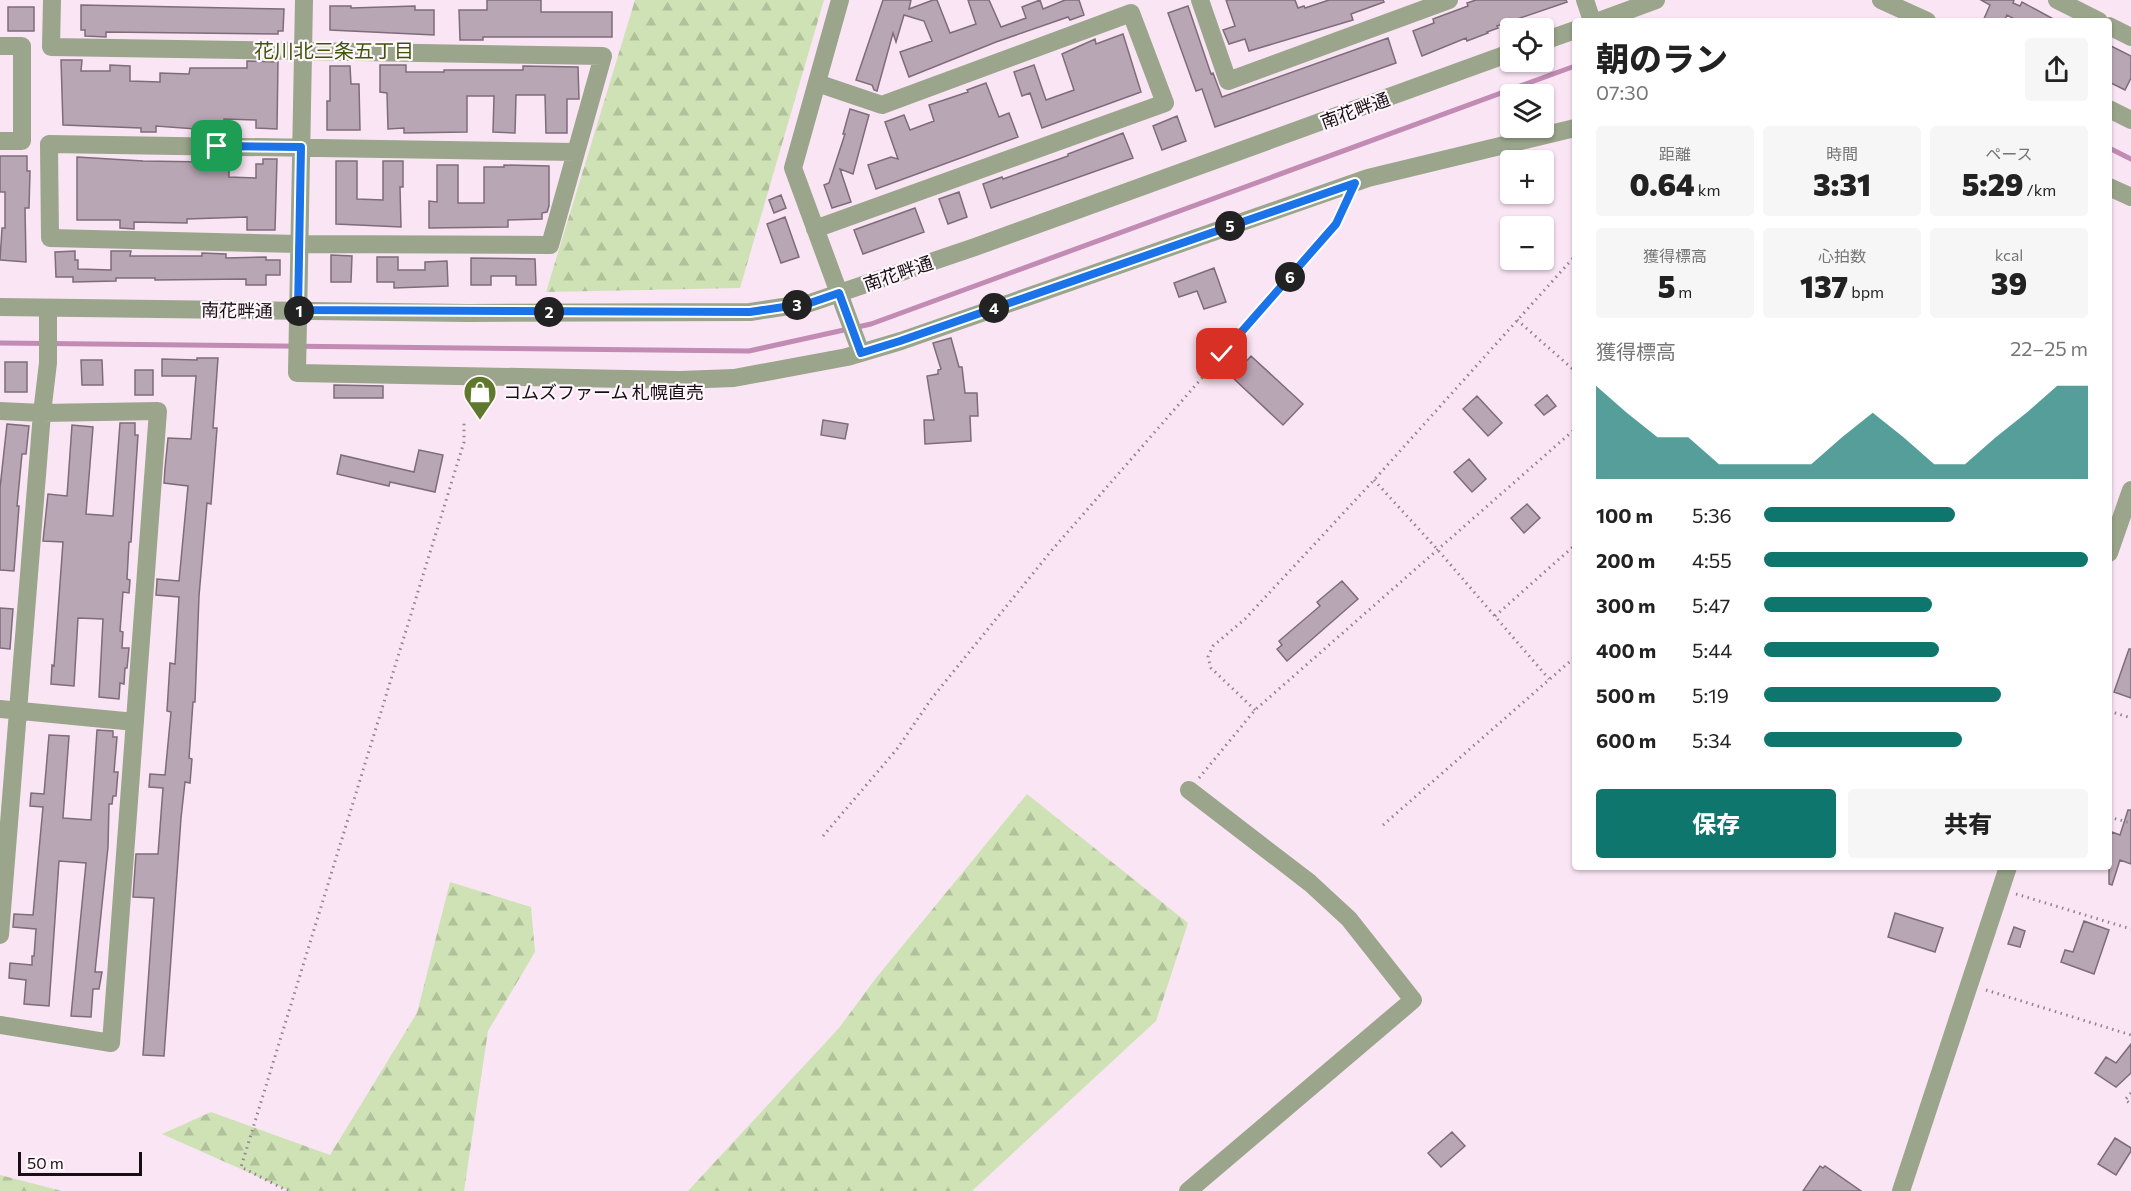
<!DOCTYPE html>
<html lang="ja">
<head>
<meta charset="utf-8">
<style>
	:root { --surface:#fff; --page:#f6f6f6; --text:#222; --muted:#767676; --accent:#0f766e }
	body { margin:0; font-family:Commissioner,"Noto Sans JP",sans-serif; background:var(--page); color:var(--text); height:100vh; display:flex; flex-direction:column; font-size:22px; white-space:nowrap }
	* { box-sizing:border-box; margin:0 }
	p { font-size:20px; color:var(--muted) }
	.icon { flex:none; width:33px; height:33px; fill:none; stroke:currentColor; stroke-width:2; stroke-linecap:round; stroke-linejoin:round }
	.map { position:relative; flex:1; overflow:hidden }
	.panel { position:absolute; left:1572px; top:18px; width:540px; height:852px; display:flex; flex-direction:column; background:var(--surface); border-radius:6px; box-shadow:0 2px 4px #0004 }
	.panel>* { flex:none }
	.buttons { position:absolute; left:1500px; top:18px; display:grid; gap:12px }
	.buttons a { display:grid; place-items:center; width:54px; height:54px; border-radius:6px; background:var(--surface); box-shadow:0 2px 4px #0004; font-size:30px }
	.scale { position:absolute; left:18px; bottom:15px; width:124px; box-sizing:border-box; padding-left:6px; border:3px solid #160f14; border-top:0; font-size:16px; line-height:21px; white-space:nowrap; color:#160f14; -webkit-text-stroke:4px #fff6fc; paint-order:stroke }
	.pin { position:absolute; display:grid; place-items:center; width:51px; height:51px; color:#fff; margin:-26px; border-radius:12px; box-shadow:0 3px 9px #0006 }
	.km { position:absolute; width:30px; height:30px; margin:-15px; border-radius:50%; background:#222; color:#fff; font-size:16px; line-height:30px; text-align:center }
	.round { display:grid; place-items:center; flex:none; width:63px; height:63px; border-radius:6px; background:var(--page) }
	.summary { display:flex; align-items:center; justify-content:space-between; height:102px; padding:0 24px }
	h1 { font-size:33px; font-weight:800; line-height:45px }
	.figures { display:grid; grid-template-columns:repeat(3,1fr); gap:9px; height:102px; padding:6px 24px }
	.figures div { display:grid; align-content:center; border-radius:6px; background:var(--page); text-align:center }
	.figures b { font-size:30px; font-weight:800 }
	.figures small { font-size:16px; font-weight:400 }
	.figures p { font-size:16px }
	.chart { height:168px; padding:12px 24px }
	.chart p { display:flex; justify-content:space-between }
	.chart svg { width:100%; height:108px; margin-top:6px; fill:var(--accent); opacity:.7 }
	.button { display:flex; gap:12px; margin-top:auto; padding:12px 24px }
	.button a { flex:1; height:69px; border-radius:6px; background:var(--accent); color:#fff; font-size:24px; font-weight:800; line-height:69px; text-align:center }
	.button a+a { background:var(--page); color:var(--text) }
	ul { padding:0 24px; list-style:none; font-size:20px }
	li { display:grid; grid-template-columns:96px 72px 1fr; align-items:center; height:45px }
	li i { height:15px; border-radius:8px; background:var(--accent) }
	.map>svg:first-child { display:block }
	.forest { fill:url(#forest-firs) }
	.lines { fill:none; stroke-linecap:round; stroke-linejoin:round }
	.stream { stroke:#c18bb4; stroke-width:5 }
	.building { fill:#b9a6b4; stroke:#7e6c79; stroke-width:1.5 }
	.path { stroke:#92848e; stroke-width:3; stroke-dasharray:1.5 4.5; stroke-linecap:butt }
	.minor { stroke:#9aa58b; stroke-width:18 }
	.route-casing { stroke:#fff; stroke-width:12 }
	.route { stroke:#1a73e8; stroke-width:8 }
	.labels { text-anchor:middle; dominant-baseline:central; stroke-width:4.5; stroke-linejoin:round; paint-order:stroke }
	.street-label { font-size:18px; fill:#160f14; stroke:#fff6fc }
	.poi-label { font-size:18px; fill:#160f14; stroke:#fff6fc; text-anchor:start }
	.neighbourhood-label { font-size:20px; fill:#3e5509; stroke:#fff6fc }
</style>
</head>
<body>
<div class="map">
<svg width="2131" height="1191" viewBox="0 0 2131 1191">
	<defs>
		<pattern id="forest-firs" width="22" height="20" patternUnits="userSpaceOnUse" patternTransform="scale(1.5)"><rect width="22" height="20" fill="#cfe2b5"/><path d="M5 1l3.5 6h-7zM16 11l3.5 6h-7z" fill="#b1c19b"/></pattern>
	</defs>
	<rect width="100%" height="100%" fill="#fae5f4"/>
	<path class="forest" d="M 635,0 L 824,0 L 740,288 L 546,292 Z
		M 1027,794 L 1188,923 L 1156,1021 L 972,1191 L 688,1191 L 839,1028 L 876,978 Z
		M 450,882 L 531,907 L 535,952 L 488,1031 L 464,1191 L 290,1191 L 162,1134 L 211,1112 L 330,1155 L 417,1013 Z
		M 0,1175 L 62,1191 L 0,1191 Z"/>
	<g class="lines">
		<path class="stream" d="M 1725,21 L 1771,21
			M 2109,148 L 2131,159
			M 0,343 L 749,351 L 871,324 L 1575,66"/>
	</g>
	<path class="building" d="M 487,0 L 541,0 L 541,12 L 612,12 L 612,37 L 483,37 L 483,40 L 460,40 L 459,10 L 487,10 Z
		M 883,0 L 911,0 L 909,9 L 933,0 L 937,0 L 950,33 L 976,24 L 968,0 L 989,0 L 1001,27 L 1026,18 L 1022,7 L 1040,0 L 1043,9 L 1065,0 L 1079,0 L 1084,15 L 1070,20 L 1068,17 L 996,42 L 909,77 L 900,52 L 932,41 L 924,21 L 904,15 L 896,42 L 893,33 L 877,91 L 874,90 L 872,85 L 856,80 Z
		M 1226,0 L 1295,0 L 1298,8 L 1304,6 L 1305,8 L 1329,0 L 1383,0 L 1384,2 L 1351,14 L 1353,20 L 1249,51 L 1245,39 L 1229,44 L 1223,30 L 1235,26 Z
		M 1476,0 L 1566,0 L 1567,2 L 1497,26 L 1498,28 L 1487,32 L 1488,33 L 1467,41 L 1466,38 L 1422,56 L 1413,31 L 1434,23 L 1433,19 L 1468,6 L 1467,3 Z
		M 1981,0 L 2014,0 L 2013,3 L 2020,6 L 2022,2 L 2057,21 L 2018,21 L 2007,15 L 2004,21 L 1983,21 L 1990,5 Z
		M 81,5 L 284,9 L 283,31 L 278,31 L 278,34 L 106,32 L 106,37 L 85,36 L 85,30 L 81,30 Z
		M 330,6 L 351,6 L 351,8 L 415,6 L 415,10 L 434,10 L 434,35 L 330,30 Z
		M 1188,6 L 1211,74 L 1213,73 L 1222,97 L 1388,38 L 1396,63 L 1215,127 L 1202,89 L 1196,91 L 1168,13 Z
		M 8,7 L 34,7 L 34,31 L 8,31 Z
		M 1123,34 L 1141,92 L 1042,128 L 1030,93 L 1022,96 L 1014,72 L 1034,65 L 1046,100 L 1074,90 L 1062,54 L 1095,39 L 1096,44 Z
		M 2109,45 L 2131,56 L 2131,78 L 2125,90 L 2109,82 Z
		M 61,60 L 82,60 L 81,71 L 110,71 L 110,65 L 130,66 L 130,81 L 160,82 L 160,73 L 189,74 L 190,68 L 247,68 L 247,61 L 278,62 L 277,129 L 256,128 L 256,120 L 224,119 L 223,131 L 156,126 L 156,132 L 141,132 L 141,128 L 63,125 Z
		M 380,65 L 406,65 L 406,72 L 444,72 L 444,70 L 523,70 L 523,66 L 578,67 L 579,99 L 567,99 L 567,133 L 546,133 L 545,95 L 516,95 L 515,133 L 493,132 L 494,96 L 467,96 L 467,132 L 404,133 L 404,128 L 388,129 L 387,93 L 380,92 Z
		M 330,66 L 350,66 L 351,84 L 359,84 L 360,130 L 327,130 L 327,101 L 330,101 Z
		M 986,83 L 999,117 L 1009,113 L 1018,137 L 876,189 L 868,165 L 891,157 L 898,159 L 885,122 L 904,115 L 910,130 L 934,121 L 929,105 L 968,92 L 967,90 Z
		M 850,109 L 869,115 L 853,174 L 840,169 L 851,202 L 832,208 L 824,185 L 829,183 L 845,134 L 843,134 Z
		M 1177,116 L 1186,141 L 1162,150 L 1153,126 Z
		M 1123,133 L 1133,158 L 991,208 L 983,184 L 1002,177 L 1003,179 L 1068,156 L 1068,154 Z
		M 0,156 L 27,156 L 27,171 L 30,171 L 29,208 L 25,208 L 26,262 L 0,260 L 2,228 L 5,228 L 5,192 L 0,192 Z
		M 77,157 L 143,161 L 208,162 L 208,159 L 229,160 L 229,177 L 256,178 L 256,164 L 263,164 L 263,159 L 277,159 L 275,230 L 247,230 L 247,217 L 187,219 L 187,223 L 134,222 L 134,229 L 120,228 L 120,220 L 77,220 Z
		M 336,161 L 357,161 L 357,199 L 383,200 L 383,161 L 403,161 L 403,187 L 400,187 L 401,227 L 336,224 Z
		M 437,165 L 458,165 L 458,203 L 484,203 L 484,167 L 504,167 L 504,165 L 549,166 L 549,206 L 547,212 L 542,213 L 542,219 L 508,220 L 508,227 L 429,228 L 429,201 L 437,202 Z
		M 959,192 L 967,217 L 948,224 L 939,199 Z
		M 781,195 L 786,208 L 774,213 L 769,200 Z
		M 915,208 L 924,232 L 863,254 L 854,230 Z
		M 785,217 L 799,257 L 781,263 L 767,224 Z
		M 75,251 L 75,260 L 78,260 L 78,269 L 111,270 L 111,251 L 131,251 L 130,256 L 202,256 L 202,253 L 226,254 L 226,258 L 266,257 L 266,260 L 280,260 L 280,275 L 266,275 L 266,285 L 246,285 L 246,279 L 155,280 L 155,278 L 116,278 L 116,281 L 73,282 L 73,277 L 56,277 L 55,252 Z
		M 331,255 L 352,256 L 351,282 L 331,282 Z
		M 377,257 L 398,257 L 398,270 L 425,270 L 425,262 L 447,261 L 448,286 L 394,288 L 394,282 L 377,282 Z
		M 471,258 L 535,259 L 536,285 L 516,285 L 516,276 L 491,276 L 491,285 L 471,285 Z
		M 1214,268 L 1226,302 L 1204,309 L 1197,291 L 1179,297 L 1174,283 Z
		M 951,338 L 959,367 L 962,367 L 965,393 L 977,393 L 978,416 L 970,416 L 971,441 L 925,444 L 924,420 L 934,420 L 927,376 L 938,374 L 938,370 L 941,369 L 933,343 Z
		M 1251,356 L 1303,404 L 1283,425 L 1232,377 Z
		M 197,358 L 218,358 L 213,428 L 217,428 L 211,504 L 207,503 L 199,596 L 195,702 L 193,702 L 189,758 L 192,759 L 190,783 L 185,782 L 181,818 L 164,1056 L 143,1055 L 154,898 L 133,897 L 136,854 L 158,854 L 163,788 L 149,787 L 150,774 L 165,775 L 171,712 L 167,711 L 170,663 L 175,664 L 179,597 L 156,595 L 157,581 L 157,579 L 179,581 L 188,486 L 164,483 L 165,468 L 168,438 L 191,439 L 196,376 L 162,376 L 162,359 L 197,360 Z
		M 81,360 L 102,360 L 103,385 L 82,385 Z
		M 5,362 L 27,362 L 27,392 L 5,392 Z
		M 135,370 L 153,370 L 153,395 L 135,395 Z
		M 334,385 L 383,386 L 383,398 L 334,398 Z
		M 1547,395 L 1556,406 L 1544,415 L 1535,405 Z
		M 1477,396 L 1502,423 L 1488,436 L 1463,409 Z
		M 823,420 L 848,424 L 845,439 L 821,435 Z
		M 120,423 L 135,423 L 135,435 L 138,435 L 131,542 L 129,542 L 127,579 L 130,580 L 129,593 L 123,592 L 120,631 L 123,632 L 122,648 L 129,648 L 127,668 L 125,668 L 124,684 L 120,683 L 119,699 L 99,697 L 103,619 L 78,618 L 74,686 L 51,684 L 52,665 L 54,666 L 63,542 L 43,541 L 48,494 L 67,496 L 72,425 L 93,427 L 86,514 L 113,516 Z
		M 7,424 L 29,426 L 26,454 L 22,454 L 17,506 L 19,506 L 14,571 L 0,570 L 0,488 Z
		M 419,450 L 443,455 L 435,492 L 390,482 L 389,486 L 337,474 L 341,455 L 414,472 Z
		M 1469,459 L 1486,479 L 1472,492 L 1454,472 Z
		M 1527,504 L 1540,518 L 1524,533 L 1511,518 Z
		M 1342,581 L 1358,599 L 1287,661 L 1277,649 L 1282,645 L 1279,641 L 1320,606 L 1317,602 Z
		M 0,608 L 13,609 L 10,649 L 0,648 Z
		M 2129,649 L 2131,649 L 2131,698 L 2114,692 Z
		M 97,730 L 113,731 L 113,737 L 117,737 L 114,772 L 118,772 L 116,796 L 113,796 L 112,804 L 109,804 L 108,847 L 95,972 L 102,972 L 99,989 L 93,989 L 91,1017 L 71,1016 L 86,863 L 59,861 L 49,1006 L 24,1004 L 26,980 L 9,978 L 10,963 L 32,965 L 32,956 L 34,956 L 36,929 L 13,927 L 14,914 L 33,915 L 43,807 L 30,806 L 31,793 L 44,794 L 49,735 L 69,736 L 63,818 L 91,820 Z
		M 2128,810 L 2131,810 L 2131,864 L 2120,860 L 2112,885 L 2109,884 L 2109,842 L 2112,832 L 2120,835 Z
		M 1895,913 L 1943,928 L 1935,952 L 1888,937 Z
		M 2084,921 L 2109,930 L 2094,974 L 2061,962 L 2065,950 L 2073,952 Z
		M 2014,927 L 2025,931 L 2020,947 L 2008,944 Z
		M 2131,1044 L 2131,1073 L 2116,1087 L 2095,1073 L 2106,1057 L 2116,1063 Z
		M 1452,1132 L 1465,1146 L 1441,1167 L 1428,1153 Z
		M 2115,1138 L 2131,1148 L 2131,1151 L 2116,1175 L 2098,1164 Z
		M 1820,1166 L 1823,1168 L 1825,1166 L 1861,1191 L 1803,1191 Z"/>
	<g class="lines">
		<path class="path" d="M 1517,320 L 1575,371
			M 1374,480 L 1437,549 L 1549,679
			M 1495,616 L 1575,545
			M 1255,710 L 1211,668 L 1208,657 L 1213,646 L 1245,619 L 1374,480 L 1575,256
			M 2109,711 L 2131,718
			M 1199,778 L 1255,710 L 1575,429
			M 2109,817 L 2131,823
			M 1383,825 L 1575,657
			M 823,836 L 897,749 L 932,698 L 1052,550 L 1336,224 L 1346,203
			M 2016,894 L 2131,929
			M 1986,990 L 2131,1035
			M 2131,1093 L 2125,1100 L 2131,1104
			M 288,1191 L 241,1167 L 464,442 L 464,423"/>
		<path class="minor" d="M 52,0 L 51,47 L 603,56 L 550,245 L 299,244 L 50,238 L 49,144 L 576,152
			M 304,0 L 297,373 L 680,380 L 734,378 L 847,357 L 901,341 L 1368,178 L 1575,128
			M 840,0 L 793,168 L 861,353
			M 1200,0 L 1228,81 L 1449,0
			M 1585,0 L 1592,21
			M 1881,0 L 1927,21
			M 2057,0 L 2099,21
			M 1599,21 L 1656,0
			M 2109,26 L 2131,37
			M 1544,41 L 1575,30
			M 0,46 L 22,46 L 22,141 L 0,141
			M 2109,109 L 2131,120
			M 2109,187 L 2131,197
			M 815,229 L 1165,103 L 1131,13 L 882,105 L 817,83
			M 0,307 L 468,313 L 750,312 L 810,303 L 975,247 L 1510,53
			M 0,411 L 42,413 L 158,411 L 111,1043 L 0,1025
			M 2109,553 L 2131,490
			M 0,709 L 135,722
			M 0,935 L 42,413 L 48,363 L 48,308
			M 1188,1191 L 1413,1000 L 1349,919 L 1310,883 L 1189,790
			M 1901,1191 L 2008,867"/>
	</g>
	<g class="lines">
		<g class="route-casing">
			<path id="route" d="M 217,146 L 301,147 L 298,310 L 750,312 L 810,303 L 839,293 L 861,353 L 900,341 L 1355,183 L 1336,224 L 1222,354"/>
		</g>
		<use href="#route" class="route"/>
	</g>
	<defs>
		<g id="shop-pin" transform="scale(1.725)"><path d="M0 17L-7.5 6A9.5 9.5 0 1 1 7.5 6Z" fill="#5e782c" stroke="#fff6fc"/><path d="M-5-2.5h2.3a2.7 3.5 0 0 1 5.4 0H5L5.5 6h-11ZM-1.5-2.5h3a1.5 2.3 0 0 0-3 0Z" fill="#fff"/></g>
	</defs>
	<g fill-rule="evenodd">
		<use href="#shop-pin" x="480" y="392"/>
	</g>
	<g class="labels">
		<g class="street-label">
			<text transform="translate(1355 110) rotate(-20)">南花畔通</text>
			<text transform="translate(898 273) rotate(-19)">南花畔通</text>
			<text transform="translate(237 310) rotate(1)">南花畔通</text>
		</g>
		<g class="poi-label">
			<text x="503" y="392">コムズファーム 札幌直売</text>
		</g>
		<g class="neighbourhood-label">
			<text x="334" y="50">花川北三条五丁目</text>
		</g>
	</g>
</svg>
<div class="buttons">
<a><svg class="icon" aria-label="locate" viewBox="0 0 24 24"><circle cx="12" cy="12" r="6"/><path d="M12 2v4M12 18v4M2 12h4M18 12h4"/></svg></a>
<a><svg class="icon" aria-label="layers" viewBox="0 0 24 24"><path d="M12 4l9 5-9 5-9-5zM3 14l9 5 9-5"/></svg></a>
<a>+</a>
<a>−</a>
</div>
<div class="scale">50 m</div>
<div class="pin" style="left:217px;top:146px;background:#1e9e55"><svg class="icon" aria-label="arrive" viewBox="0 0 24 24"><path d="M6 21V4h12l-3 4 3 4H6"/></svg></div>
<div class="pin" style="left:1222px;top:354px;background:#d93025"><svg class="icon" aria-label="check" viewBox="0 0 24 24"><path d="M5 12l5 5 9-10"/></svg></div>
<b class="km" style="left:299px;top:311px">1</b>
<b class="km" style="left:549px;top:312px">2</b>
<b class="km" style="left:797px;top:305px">3</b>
<b class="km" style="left:994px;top:308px">4</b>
<b class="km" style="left:1230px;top:226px">5</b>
<b class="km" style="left:1290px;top:277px">6</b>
<section class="panel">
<div class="summary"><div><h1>朝のラン</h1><p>07:30</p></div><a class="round"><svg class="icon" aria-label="share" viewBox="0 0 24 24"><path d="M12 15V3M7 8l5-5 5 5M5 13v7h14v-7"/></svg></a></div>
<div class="figures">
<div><p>距離</p><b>0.64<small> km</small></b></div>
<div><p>時間</p><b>3:31</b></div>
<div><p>ペース</p><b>5:29<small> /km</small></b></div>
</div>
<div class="figures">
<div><p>獲得標高</p><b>5<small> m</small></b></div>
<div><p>心拍数</p><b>137<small> bpm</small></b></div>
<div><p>kcal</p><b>39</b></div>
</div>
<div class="chart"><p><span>獲得標高</span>22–25 m</p>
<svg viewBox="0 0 160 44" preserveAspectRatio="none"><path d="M0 44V6L10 17L20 27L30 27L40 38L50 38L60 38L70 38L80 27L90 17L100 27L110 38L120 38L130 27L140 17L150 6L160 6V44z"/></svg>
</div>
<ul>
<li><b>100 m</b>5:36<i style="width:59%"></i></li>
<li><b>200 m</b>4:55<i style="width:100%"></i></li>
<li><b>300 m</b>5:47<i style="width:52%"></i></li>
<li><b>400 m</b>5:44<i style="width:54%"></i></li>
<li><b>500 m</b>5:19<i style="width:73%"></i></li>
<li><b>600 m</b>5:34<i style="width:61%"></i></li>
</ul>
<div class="button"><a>保存</a><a>共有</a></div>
</section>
</div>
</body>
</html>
